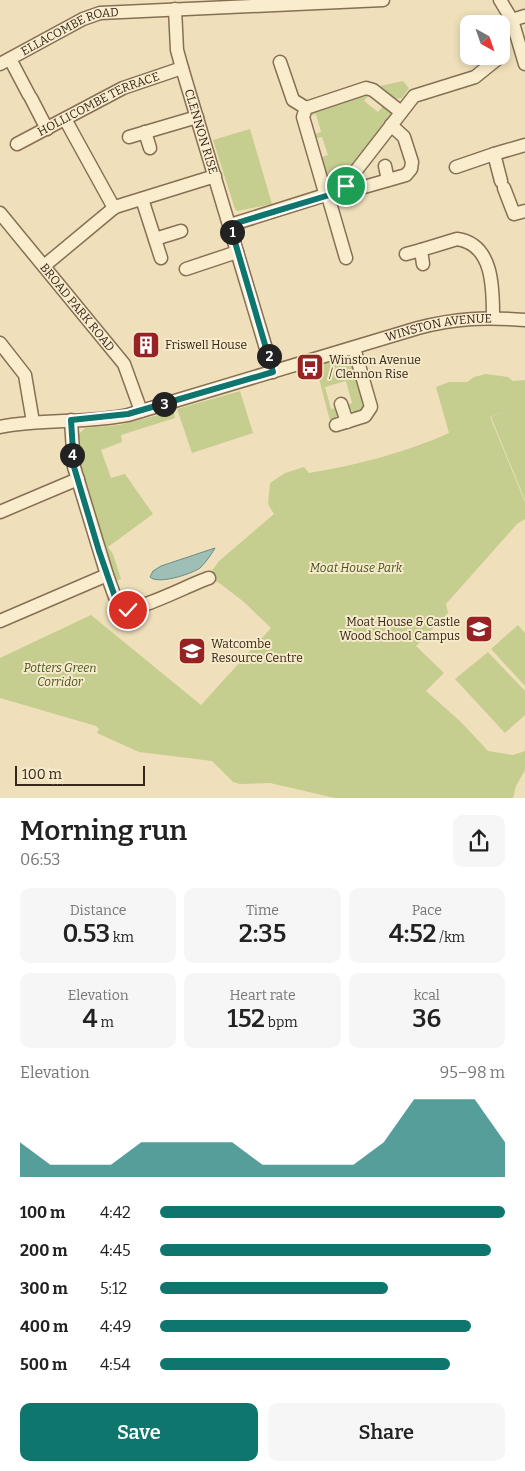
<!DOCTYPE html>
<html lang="en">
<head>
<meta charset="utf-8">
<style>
	:root { --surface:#fff; --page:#f6f6f6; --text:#222; --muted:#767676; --accent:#0f766e }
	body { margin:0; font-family:Bitter,serif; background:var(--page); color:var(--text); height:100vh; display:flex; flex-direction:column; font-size:19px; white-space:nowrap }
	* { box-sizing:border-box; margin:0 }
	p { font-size:16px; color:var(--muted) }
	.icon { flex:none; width:28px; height:28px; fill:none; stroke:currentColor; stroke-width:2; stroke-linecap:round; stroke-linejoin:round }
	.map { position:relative; height:798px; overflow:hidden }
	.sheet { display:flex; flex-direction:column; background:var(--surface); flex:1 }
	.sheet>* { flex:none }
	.needle { width:32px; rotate:140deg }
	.fabs { position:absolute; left:460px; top:15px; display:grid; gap:10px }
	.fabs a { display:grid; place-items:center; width:50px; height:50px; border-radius:10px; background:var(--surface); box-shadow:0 2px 8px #0003; font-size:25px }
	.scale { position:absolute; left:15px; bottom:12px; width:130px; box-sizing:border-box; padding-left:5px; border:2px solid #35271a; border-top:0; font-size:14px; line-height:18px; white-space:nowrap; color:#35271a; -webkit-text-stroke:4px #f6eaca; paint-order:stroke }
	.pin { position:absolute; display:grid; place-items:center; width:42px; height:42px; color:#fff; margin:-21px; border:2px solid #fff; border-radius:50%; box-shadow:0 1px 5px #0007 }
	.km { position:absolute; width:25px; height:25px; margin:-12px; border-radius:50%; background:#222; color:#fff; font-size:14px; line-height:25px; text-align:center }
	.round { display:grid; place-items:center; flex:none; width:52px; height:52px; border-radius:10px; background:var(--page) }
	.head { display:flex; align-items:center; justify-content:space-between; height:85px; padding:0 20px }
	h1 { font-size:28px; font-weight:600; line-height:38px }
	.metrics { display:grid; grid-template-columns:repeat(3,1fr); gap:8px; height:85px; padding:5px 20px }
	.metrics div { display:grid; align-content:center; border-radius:10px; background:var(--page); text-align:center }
	.metrics b { font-size:25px; font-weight:600 }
	.metrics small { font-size:14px; font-weight:400 }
	.metrics p { font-size:14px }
	.chart { height:140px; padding:10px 20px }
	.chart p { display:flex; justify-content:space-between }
	.chart svg { width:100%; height:90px; margin-top:5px; fill:var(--accent); opacity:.7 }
	.cta { display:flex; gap:10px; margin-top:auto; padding:10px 20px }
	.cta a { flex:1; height:58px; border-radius:10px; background:var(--accent); color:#fff; font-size:20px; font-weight:600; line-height:58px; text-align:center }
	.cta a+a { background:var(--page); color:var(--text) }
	ul { padding:0 20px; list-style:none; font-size:16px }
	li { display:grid; grid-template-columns:80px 60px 1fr; align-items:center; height:38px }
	li i { height:12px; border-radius:6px; background:var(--accent) }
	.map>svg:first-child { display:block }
	.green { fill:#c5cd8f }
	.water { fill:#9fbfb6; stroke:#678d83 }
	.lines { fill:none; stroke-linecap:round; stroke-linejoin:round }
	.minor-casing { stroke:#866f54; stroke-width:15 }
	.minor { stroke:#faedce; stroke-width:12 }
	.route-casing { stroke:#fff; stroke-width:10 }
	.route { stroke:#0f766e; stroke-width:6 }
	.labels { text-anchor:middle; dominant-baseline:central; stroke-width:4; stroke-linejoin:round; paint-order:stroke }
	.street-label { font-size:12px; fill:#35271a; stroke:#f6eaca }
	.poi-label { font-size:12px; fill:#35271a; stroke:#f6eaca; text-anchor:start }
	.park-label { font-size:12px; font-style:italic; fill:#455220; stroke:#f6eaca }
</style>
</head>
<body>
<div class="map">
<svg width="525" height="799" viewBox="0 0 525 799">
	<rect width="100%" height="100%" fill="#efe0bb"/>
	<path class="green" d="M 403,81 L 409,88 L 402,98 L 396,99 L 380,86 Z
		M 370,93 L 364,101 L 378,112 L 385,104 L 392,111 L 392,117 L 339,186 L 329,189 L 319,158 L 328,155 L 322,137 L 313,139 L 312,135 L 321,132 L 316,114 L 306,117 L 309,109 Z
		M 250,129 L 272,204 L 237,211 L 235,209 L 213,140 Z
		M 348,354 L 351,355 L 364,410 L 354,413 L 347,405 L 352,403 L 346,381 L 325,387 L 331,409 L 337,408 L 338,415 L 330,421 L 316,367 L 318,364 Z
		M 486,374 L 508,377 L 513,381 L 525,380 L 525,500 L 491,417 L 515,407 L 490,417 L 525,502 L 525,519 L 517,524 L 446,604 L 448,613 L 416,646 L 444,673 L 426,691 L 461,722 L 488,751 L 513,755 L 525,751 L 525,770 L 516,786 L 513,798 L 335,798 L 270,783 L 240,784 L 233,782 L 212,761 L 139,752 L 97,733 L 99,729 L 96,726 L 0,698 L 0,658 L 91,615 L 201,705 L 271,628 L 244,602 L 218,582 L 212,582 L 211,572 L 219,561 L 274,514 L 268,504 L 270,483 L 285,473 L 304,467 L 309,473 C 358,465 404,453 449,433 L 436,387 L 449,382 L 467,382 L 474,377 Z
		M 240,391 L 253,433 L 192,453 L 177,409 Z
		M 174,411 L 175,418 L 121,435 L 122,442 L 101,450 L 111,478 L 125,474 L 153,514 L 108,547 L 113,554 L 121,579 L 113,582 L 78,455 L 77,436 L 85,428 L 119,425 Z
		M 518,625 L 525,633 L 525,686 L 491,649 Z
		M 488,652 L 525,691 L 525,715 L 505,733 L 455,679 Z"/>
	<path class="water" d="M 215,548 C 211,555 206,562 200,568 C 191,574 158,585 150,577 L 153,571 L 161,566 Z"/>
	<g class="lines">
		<g class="minor-casing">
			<g id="minor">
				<path d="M 500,0 L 512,20 L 525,64"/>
				<path id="s1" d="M 175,9 L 177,50 L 182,68 L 273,372"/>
				<path d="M 512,20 L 525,16"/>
				<path d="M 10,59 L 29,95"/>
				<path d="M 280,62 L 293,100 L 306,108"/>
				<path id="s2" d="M 0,64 L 83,19 L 100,13 L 383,0"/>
				<path d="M 31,98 L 47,129"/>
				<path d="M 65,119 L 114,208"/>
				<path d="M 145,132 L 150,148"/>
				<path d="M 129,137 L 197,117"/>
				<path id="s3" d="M 17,144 L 123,88 L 182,68"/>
				<path d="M 385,166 L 388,180"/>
				<path d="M 456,167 L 494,154"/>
				<path d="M 501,181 L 494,154 L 525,145"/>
				<path d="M 364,187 L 406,175 L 411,169 L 412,162 L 404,137 L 391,125"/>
				<path d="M 504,188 L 514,214 L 525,211"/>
				<path d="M 326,196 L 303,117 L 306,108 L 366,88 L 373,90 L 401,112"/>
				<path d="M 328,196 L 346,258"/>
				<path d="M 142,199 L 161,258"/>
				<path id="s4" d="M 0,213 L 124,364 L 141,411"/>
				<path d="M 230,225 L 341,190 L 414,96 L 475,77 L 501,56"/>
				<path d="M 155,239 L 181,231"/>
				<path d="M 406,254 L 421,250"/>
				<path d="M 423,264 L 421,250 L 457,239 C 494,244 493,290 493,318"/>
				<path d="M 44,266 L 115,207 L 215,176"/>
				<path d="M 186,269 L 237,252"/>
				<path d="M 0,343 L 25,375 L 33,422"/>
				<path d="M 341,404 L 347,422"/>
				<path d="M 71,420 L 74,467 L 107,575 L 115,597 L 123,608 C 137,613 190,584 209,578"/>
				<path d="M 336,425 L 365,416 L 371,407 L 354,348"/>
				<path id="s5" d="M 0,427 C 42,418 86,424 128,415 L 418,328 C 456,318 485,317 525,320"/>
				<path d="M 0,512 L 78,479"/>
				<path d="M 0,621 L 107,575"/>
			</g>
		</g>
		<use href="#minor" class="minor"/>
	</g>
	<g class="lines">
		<g class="route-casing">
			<path id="route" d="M 128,610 L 123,608 L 115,597 L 99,551 L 74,467 L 71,420 L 128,414 L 273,372 L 230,225 L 336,193 L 346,186"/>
		</g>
		<use href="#route" class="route"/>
	</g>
	<defs>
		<g id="building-square" transform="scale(1.4375)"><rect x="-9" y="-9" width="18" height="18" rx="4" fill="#972223" stroke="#f6eaca"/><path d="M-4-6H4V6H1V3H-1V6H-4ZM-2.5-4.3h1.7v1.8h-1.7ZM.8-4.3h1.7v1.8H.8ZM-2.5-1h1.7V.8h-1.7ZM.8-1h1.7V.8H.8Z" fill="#fff"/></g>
		<g id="bus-square" transform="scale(1.4375)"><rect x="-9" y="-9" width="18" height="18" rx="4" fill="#972223" stroke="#f6eaca"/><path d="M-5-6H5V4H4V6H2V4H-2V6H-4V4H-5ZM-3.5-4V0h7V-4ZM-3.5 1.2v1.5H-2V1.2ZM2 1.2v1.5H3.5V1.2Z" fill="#fff"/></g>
		<g id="school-square" transform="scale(1.4375)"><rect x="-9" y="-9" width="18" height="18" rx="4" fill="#972223" stroke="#f6eaca"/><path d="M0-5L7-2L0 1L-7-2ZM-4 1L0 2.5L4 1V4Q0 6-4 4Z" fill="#fff"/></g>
	</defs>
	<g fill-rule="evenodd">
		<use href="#building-square" x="146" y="345"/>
		<use href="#bus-square" x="310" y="367"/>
		<use href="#school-square" x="479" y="629"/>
		<use href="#school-square" x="192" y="651"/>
	</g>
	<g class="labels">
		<g class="street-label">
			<text stroke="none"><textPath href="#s2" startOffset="78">ELLACOMBE ROAD</textPath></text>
			<text stroke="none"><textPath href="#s3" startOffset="91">HOLLICOMBE TERRACE</textPath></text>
			<text stroke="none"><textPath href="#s1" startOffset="126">CLENNON RISE</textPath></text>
			<text stroke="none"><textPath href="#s4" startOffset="122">BROAD PARK ROAD</textPath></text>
			<text stroke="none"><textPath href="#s5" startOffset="452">WINSTON AVENUE</textPath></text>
		</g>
		<g class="poi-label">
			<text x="165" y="345">Friswell House</text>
			<text x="329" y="360">Winston Avenue<tspan x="329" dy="14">/ Clennon Rise</tspan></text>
			<text x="460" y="622" text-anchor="end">Moat House &amp; Castle<tspan x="460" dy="14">Wood School Campus</tspan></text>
			<text x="211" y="644">Watcombe<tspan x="211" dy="14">Resource Centre</tspan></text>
		</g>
		<g class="park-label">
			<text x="356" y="568">Moat House Park</text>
			<text x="60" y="668">Potters Green<tspan x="60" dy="14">Corridor</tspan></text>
		</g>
	</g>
</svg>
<div class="fabs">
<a><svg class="needle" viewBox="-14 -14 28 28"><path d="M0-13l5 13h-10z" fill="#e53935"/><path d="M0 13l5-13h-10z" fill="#767676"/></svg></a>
</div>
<div class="scale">100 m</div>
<div class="pin" style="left:346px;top:186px;background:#1e9e55"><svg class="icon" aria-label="arrive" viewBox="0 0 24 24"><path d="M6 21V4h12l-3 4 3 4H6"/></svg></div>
<div class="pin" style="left:128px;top:610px;background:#d93025"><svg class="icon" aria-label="check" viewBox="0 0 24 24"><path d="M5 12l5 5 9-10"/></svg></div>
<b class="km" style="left:232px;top:232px">1</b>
<b class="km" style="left:269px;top:356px">2</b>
<b class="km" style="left:164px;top:404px">3</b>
<b class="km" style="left:72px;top:455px">4</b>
</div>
<section class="sheet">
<div class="head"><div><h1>Morning run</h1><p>06:53</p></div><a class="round"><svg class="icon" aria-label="share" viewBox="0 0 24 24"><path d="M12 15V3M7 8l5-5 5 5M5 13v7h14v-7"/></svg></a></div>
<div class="metrics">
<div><p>Distance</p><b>0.53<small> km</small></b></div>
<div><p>Time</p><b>2:35</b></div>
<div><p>Pace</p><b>4:52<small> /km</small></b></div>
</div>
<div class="metrics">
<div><p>Elevation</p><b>4<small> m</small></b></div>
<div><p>Heart rate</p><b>152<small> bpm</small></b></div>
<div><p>kcal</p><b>36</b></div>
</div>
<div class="chart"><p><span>Elevation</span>95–98 m</p>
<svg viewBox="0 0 160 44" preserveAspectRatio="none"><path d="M0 44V27L10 38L20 38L30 38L40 27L50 27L60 27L70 27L80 38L90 38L100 38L110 38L120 27L130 6L140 6L150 6L160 27V44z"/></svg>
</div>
<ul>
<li><b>100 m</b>4:42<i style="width:100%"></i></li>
<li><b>200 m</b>4:45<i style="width:96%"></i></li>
<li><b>300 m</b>5:12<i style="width:66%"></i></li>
<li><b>400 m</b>4:49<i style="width:90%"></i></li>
<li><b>500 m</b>4:54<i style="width:84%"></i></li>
</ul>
<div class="cta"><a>Save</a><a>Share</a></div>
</section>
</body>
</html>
